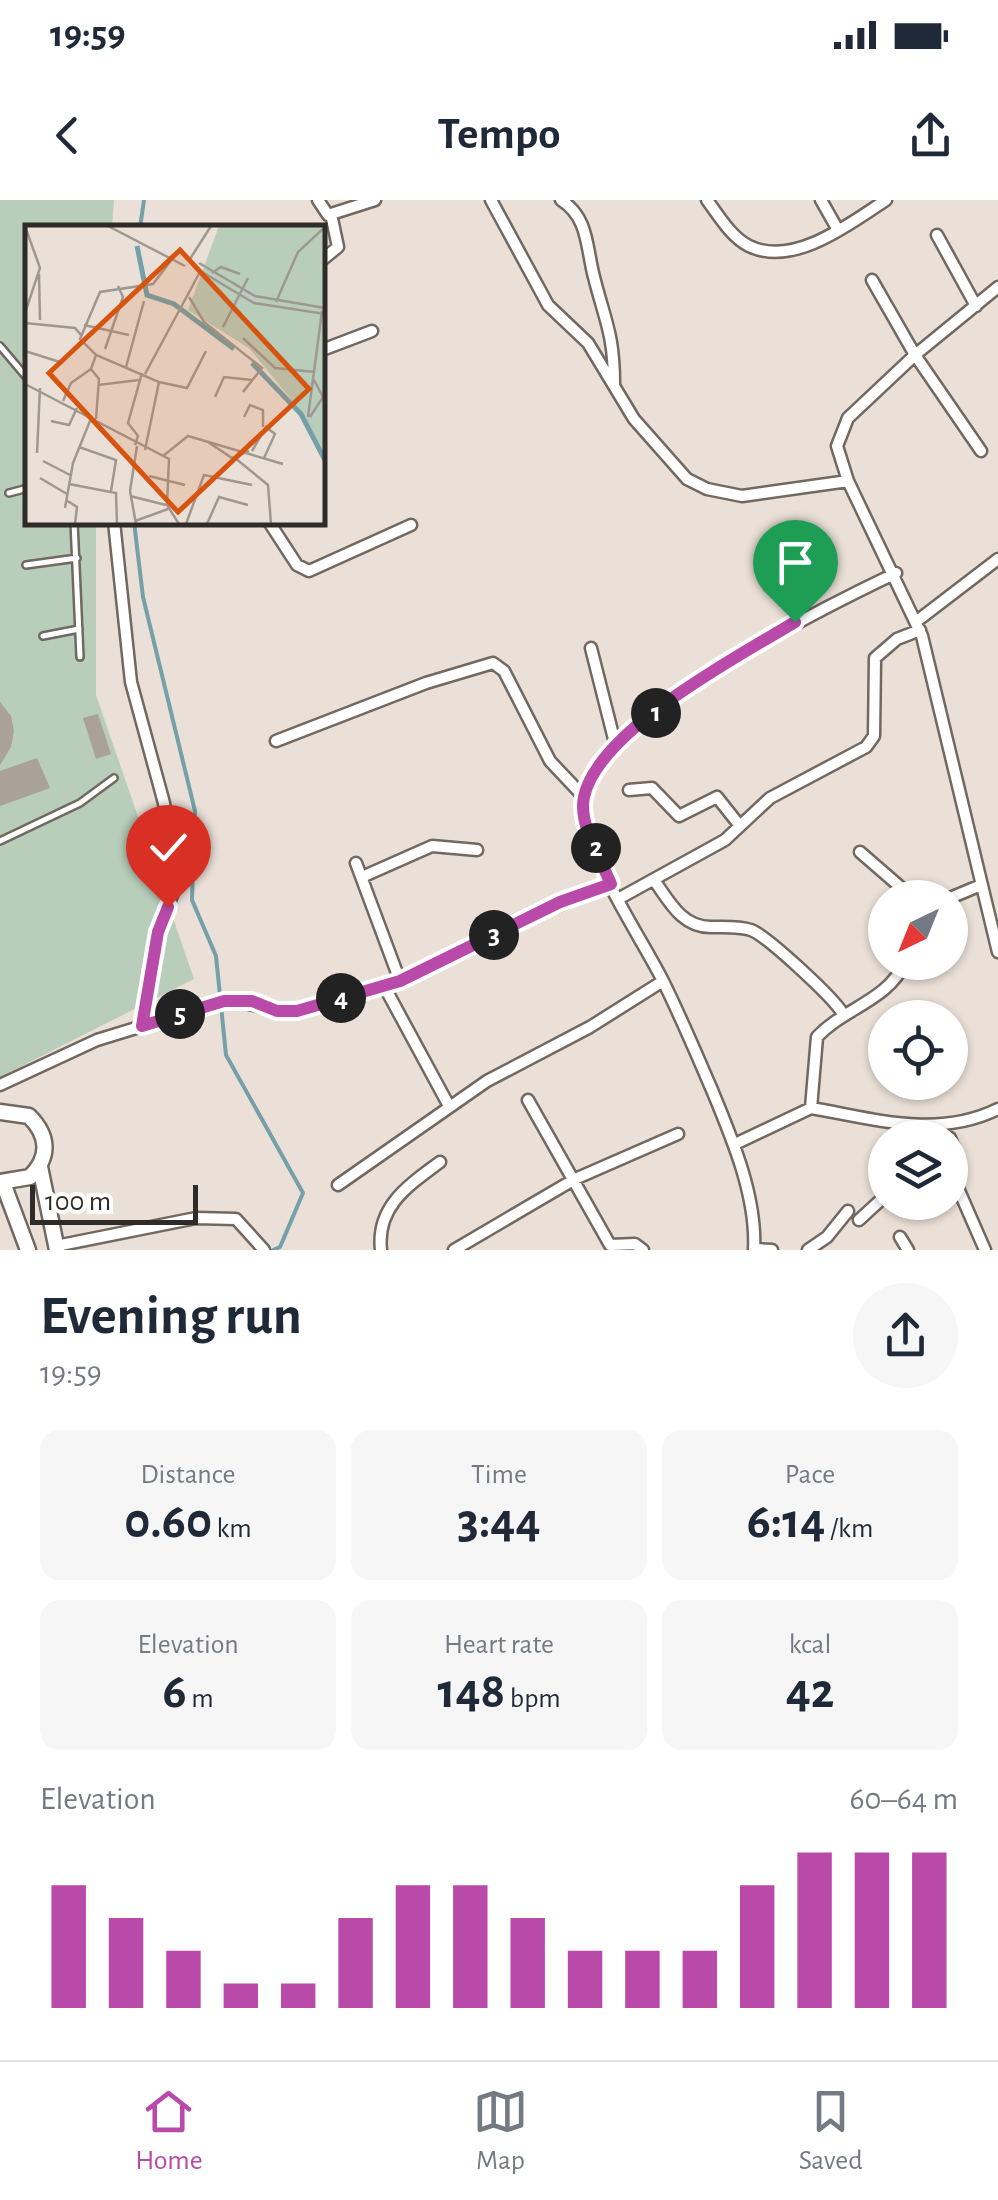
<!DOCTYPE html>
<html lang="en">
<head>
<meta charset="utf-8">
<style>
	:root { --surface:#fff; --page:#f6f6f7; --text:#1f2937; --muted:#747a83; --line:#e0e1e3; --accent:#b94aa9 }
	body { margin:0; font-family:"Alegreya Sans",sans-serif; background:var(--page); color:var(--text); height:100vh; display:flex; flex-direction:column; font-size:38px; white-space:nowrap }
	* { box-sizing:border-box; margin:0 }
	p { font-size:32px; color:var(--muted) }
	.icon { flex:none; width:55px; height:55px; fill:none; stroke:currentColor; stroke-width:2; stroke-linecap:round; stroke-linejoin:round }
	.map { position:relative; height:1050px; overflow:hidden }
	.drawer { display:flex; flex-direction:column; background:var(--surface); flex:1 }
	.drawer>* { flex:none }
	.needle { width:65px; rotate:223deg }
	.fabs { position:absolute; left:868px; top:680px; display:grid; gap:20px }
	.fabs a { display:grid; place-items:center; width:100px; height:100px; border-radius:50%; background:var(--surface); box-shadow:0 2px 8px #0004; font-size:50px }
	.scale { position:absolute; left:30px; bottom:25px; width:168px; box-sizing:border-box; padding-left:10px; border:5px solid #2f2b28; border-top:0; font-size:28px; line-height:35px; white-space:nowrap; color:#2f2b28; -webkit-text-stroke:8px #fff; paint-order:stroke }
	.pin { position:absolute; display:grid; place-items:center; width:85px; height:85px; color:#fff; margin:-102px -42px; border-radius:50% 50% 50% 0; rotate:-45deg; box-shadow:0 0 10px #0007 }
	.pin .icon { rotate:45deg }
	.km { position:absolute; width:50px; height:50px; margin:-25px; border-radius:50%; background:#222; color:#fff; font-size:28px; line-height:50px; text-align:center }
	.round { display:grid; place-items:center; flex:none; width:105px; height:105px; border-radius:52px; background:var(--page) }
	.head { display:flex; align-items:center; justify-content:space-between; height:170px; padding:0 40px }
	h1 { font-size:55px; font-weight:700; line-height:75px }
	.metrics { display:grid; grid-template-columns:repeat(3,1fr); gap:15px; height:170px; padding:10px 40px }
	.metrics div { display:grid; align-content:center; border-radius:20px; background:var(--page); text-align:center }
	.metrics b { font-size:50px; font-weight:700 }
	.metrics small { font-size:28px; font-weight:400 }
	.metrics p { font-size:28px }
	.chart { height:280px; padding:20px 40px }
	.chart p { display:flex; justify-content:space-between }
	.chart svg { width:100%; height:180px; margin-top:10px; stroke:var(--accent); stroke-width:6 }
	.status { display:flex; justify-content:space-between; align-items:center; height:70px; padding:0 50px; background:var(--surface); direction:ltr }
	.status svg { height:28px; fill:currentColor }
	header { display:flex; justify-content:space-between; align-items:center; height:130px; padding:0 40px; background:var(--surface); font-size:45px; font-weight:700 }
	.menu { display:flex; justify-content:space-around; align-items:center; height:140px; border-top:2px solid var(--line); background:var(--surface); font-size:28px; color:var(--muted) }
	.menu a { display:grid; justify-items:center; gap:5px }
	.menu .on { color:var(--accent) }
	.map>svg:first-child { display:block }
	.green { fill:#b8cdba }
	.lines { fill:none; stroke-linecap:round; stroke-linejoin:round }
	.stream { stroke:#75a0a9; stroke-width:4 }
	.building { fill:#aaa199 }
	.lane-casing { stroke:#716861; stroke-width:10 }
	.street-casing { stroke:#716861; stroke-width:15 }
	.secondary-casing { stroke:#716861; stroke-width:19 }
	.lane { stroke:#fff; stroke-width:5 }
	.street { stroke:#fff; stroke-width:10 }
	.secondary { stroke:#fff; stroke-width:14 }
	.route-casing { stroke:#fff; stroke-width:20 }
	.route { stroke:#b94aa9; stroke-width:12 }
	.inset-river { fill:none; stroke:#75a0a9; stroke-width:5 }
	.inset-road { fill:none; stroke:#9f9891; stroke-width:2.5 }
	.view { fill:#d6540f; fill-opacity:0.15; stroke:#d6540f; stroke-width:5 }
	.inset-edge { fill:none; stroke:#2f2b28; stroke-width:5 }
</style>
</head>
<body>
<div class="status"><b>19:59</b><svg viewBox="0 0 49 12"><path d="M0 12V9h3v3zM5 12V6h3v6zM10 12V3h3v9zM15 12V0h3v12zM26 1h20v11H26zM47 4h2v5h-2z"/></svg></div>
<header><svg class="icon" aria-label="back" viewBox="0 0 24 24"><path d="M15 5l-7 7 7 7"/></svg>Tempo<svg class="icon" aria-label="share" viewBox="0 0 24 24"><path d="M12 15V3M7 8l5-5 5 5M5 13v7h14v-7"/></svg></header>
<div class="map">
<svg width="998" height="1050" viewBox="0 0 998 1050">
	<rect width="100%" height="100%" fill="#eae0d7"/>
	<path class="green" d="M 0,0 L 114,0 L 112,27 L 28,28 L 28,322 L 96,323 L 96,495 L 194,779 L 0,877 Z"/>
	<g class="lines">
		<path class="stream" d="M 140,28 L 144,0
			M 134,322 L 143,397 L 195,611 L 192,700 L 216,756 L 226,855 L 303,993 L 280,1047 L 273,1050"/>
	</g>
	<path class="building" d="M 0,502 L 11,516 L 14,531 L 11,547 L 0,565 Z
		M 98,514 L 111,554 L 96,559 L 83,518 Z
		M 37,558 L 50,588 L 0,606 L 0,571 Z"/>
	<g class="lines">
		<g class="lane-casing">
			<path id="lane" d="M 0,146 L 28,179
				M 9,293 L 28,288
				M 74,322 L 80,457
				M 26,365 L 77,358
				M 43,436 L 79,429
				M 0,641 L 80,603 L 114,578"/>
		</g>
		<g class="street-casing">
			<path id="street" d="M 318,0 L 328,15 L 375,0
				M 491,0 L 548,105 L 588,143 L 634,219 L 687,279 L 707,289 L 742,296 L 848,281
				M 561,0 C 589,18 586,47 594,77 C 605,121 614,134 614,184
				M 707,0 C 719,16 731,37 749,46 C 794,68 852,22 886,0
				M 821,0 L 838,30
				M 937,35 L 976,106
				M 322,60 L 338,47 L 331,14
				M 872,80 L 915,155 L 981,251
				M 998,87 L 915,155 L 848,218 L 837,246 L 848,281 L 922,436 L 998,752
				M 322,150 L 372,131
				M 114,322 L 131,482 L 164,603 L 174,669 L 174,690 L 158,732 L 142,826
				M 269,322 L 297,365 L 309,371 L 411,325
				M 917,421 L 998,359
				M 591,448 L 616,547
				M 276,541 L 426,483 L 493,463 L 504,471 L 550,561 L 584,597
				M 629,590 L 652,588 L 679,616 L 717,597 L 740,626
				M 860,652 L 913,698
				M 356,663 L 400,781
				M 362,677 L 432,646 L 477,650
				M 654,680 C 669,701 682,728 712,727 C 724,727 739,726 751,730 C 767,736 834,798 843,814
				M 950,698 L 981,685
				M 618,699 L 725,640 L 770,598 L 866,547 L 874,536 L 875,458 L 897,439 L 920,430
				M 383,784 L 449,906
				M 0,885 L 97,840 L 224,801 C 250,799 273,816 298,810 C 410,788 504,722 611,685
				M 528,900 L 610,1045 L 635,1044 L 643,1050
				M 811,908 C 875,919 937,939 998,909
				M 950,938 L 959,960 L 950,965
				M 735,944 L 811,908 L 817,837 C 844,808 889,800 905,762
				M 950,970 L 985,1050
				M 338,985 L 487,881 L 590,827 L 663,781
				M 859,1020 L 885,996
				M 900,1037 L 908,1050
				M 56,1046 L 196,1018 L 236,1019 L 264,1050
				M 755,1049 L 772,1050
				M 381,1050 C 376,1006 409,985 440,962
				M 454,1050 L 575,979 L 678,934
				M 754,1050 C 757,997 732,938 712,890 C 696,853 680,815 662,779 C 639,734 586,657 583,608 C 578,528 831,404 896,373
				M 808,1050 L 827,1037 L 848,1011"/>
		</g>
		<g class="secondary-casing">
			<path id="secondary" d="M 0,912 L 29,916 C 49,936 50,957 30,977 L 0,982
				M 40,967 L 57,1050
				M 3,983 L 28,1050"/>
		</g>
		<use href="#lane" class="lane"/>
		<use href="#street" class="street"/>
		<use href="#secondary" class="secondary"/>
	</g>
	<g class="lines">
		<g class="route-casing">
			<path id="route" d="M 168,707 L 158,732 L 142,826 L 224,801 L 252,801 L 277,811 L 297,811 L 400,781 L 560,702 L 611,684 C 601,660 578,624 584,597 C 598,530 739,456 795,422"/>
		</g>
		<use href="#route" class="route"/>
	</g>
	<g transform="translate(25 25)">
		<rect width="300" height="300" fill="#eae0d7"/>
		<path d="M 194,1 L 300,1 L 300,229 L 279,190 L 225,124 L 163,85 Z" fill="#b8cdba"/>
		<path class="inset-river" d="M 112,21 L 122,70 L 149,79 L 209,124M 227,138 L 276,189 L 300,235"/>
		<path class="inset-road" d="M 0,1 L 15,43 L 0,88M 83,1 L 160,41M 165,34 L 186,1M 174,38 L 230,71 L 300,83M 172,44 L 229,78 L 300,89M 187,48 L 196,42 L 215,49M 14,49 L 15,95M 164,72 L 179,97 L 237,143 L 218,167M 251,77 L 273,27 L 300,2M 0,98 L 50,103 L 56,110M 59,100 L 104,110M 198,102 L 223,53M 218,113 L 250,143 L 290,147M 80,124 L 98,72 L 93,61M 0,126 L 38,138M 101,142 L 119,76M 120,149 L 176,45M 134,157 L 162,163 L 181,126M 0,159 L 144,234 L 142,280 L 154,299M 73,160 L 114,155M 190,172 L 199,152 L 227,155M 38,176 L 46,158 L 66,144M 219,192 L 225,180 L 238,185 L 238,202M 283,192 L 297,86M 285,192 L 298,172 L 289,155M 71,194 L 74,154 L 66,144 L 71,130M 26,196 L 44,200 L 52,183M 183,217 L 207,233 L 224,226M 110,220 L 113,211 L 103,198 L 117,148M 54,222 L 91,235 L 86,266M 120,225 L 134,157 L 71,130 L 55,114 L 75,67 L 128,59 L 148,33M 227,226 L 241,202 L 250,209 L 239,233M 12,228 L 15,163M 138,231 L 163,211 L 258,239M 210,233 L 243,260 L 246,299M 18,236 L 45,250M 124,251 L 160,260M 15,253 L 42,269M 44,259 L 91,268 L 92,299M 105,271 L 141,280M 41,275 L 52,282 L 50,299M 40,283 L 48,238 L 67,191M 110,296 L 143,284M 111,299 L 105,266 L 112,221M 161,299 L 179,250 L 227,260M 182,299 L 194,272 L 223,280"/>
		<path class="view" d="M 155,25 L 284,164 L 153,287 L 24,148 Z"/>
		<rect width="300" height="300" class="inset-edge"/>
	</g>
</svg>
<div class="fabs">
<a><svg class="needle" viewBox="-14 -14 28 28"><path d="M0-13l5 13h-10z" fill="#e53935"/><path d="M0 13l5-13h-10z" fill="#747a83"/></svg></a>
<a><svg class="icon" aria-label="locate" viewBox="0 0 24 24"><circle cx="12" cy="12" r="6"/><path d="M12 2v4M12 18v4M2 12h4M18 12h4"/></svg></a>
<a><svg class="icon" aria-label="layers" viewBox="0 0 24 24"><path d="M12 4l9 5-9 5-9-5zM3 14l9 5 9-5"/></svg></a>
</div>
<div class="scale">100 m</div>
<div class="pin" style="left:795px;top:422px;background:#1e9e55"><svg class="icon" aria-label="arrive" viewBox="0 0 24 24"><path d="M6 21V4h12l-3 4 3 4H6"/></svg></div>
<div class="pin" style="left:168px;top:707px;background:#d93025"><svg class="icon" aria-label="check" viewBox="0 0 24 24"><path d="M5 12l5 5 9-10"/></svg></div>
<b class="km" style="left:656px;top:513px">1</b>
<b class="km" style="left:596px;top:648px">2</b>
<b class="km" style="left:494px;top:735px">3</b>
<b class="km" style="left:341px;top:798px">4</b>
<b class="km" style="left:180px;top:814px">5</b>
</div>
<section class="drawer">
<div class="head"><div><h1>Evening run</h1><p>19:59</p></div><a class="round"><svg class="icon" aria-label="share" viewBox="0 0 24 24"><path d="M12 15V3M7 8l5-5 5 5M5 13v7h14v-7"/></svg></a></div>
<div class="metrics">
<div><p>Distance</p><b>0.60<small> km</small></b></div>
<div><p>Time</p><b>3:44</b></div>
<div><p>Pace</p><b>6:14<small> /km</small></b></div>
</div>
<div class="metrics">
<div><p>Elevation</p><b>6<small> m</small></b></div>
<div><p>Heart rate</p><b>148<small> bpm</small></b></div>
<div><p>kcal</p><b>42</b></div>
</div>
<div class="chart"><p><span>Elevation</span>60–64 m</p>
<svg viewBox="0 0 160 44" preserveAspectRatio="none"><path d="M5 44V14M15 44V22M25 44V30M35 44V38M45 44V38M55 44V22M65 44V14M75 44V14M85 44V22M95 44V30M105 44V30M115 44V30M125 44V14M135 44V6M145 44V6M155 44V6"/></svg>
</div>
</section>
<nav class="menu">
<a class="on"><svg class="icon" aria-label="home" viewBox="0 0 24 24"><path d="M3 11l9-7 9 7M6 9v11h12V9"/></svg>Home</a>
<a><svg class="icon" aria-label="map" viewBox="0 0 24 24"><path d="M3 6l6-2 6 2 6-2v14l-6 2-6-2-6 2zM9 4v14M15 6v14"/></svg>Map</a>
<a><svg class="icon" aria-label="saved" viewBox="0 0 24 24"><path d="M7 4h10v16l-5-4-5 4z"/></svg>Saved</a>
</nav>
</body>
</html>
